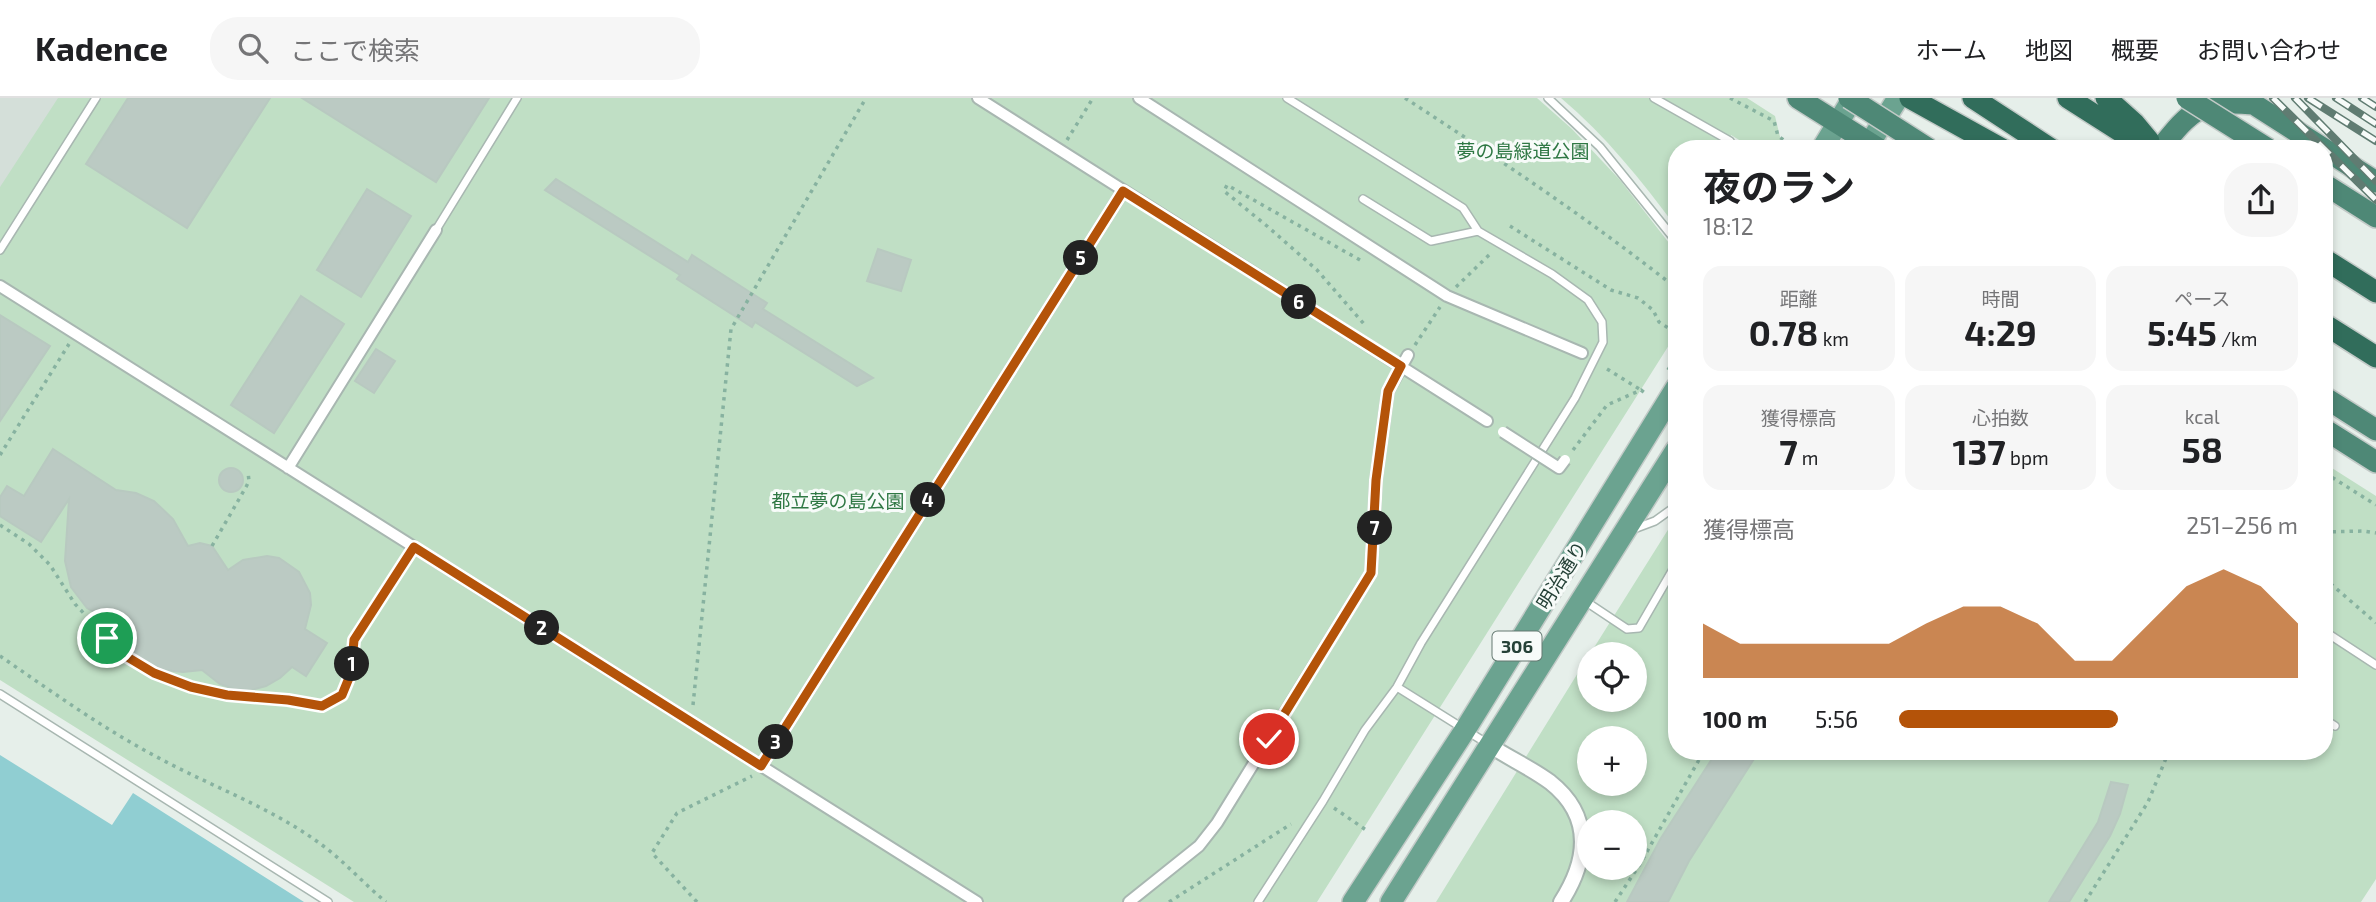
<!DOCTYPE html>
<html lang="ja">
<head>
<meta charset="utf-8">
<style>
	:root { --surface:#fff; --page:#f6f6f6; --text:#202124; --muted:#757577; --line:#e0e0e0; --accent:#b45309 }
	body { margin:0; font-family:"Exo 2","Noto Sans JP",sans-serif; background:var(--page); color:var(--text); height:100vh; display:flex; flex-direction:column; font-size:26px; white-space:nowrap }
	* { box-sizing:border-box; margin:0 }
	p { font-size:23px; color:var(--muted) }
	.icon { flex:none; width:38px; height:38px; fill:none; stroke:currentColor; stroke-width:2; stroke-linecap:round; stroke-linejoin:round }
	.map { position:relative; flex:1; overflow:hidden }
	.panel { position:absolute; left:1668px; top:42px; width:665px; height:620px; display:flex; flex-direction:column; background:var(--surface); border-radius:28px; box-shadow:0 4px 10px #0003 }
	.panel>* { flex:none }
	.buttons { position:absolute; left:1577px; top:544px; display:grid; gap:14px }
	.buttons a { display:grid; place-items:center; width:70px; height:70px; border-radius:50%; background:var(--surface); box-shadow:0 4px 10px #0003; font-size:35px }
	.pin { position:absolute; display:grid; place-items:center; width:60px; height:60px; color:#fff; margin:-30px; border:4px solid #fff; border-radius:50%; box-shadow:0 2px 7px #0007 }
	.km { position:absolute; width:35px; height:35px; margin:-18px; border-radius:50%; background:#222; color:#fff; font-size:19px; line-height:35px; text-align:center }
	.round { display:grid; place-items:center; flex:none; width:74px; height:74px; border-radius:28px; background:var(--page) }
	.headline { display:flex; align-items:center; justify-content:space-between; height:119px; padding:0 35px }
	h1 { font-size:38px; font-weight:700; line-height:52px }
	.metrics { display:grid; grid-template-columns:repeat(3,1fr); gap:10px; height:119px; padding:7px 35px }
	.metrics div { display:grid; align-content:center; border-radius:18px; background:var(--page); text-align:center }
	.metrics b { font-size:35px; font-weight:700 }
	.metrics small { font-size:19px; font-weight:400 }
	.metrics p { font-size:19px }
	.chart { height:196px; padding:14px 35px }
	.chart p { display:flex; justify-content:space-between }
	.chart svg { width:100%; height:126px; margin-top:7px; fill:var(--accent); opacity:.7 }
	ul { padding:0 35px; list-style:none; font-size:23px }
	li { display:grid; grid-template-columns:112px 84px 1fr; align-items:center; height:52px }
	li i { height:18px; border-radius:9px; background:var(--accent) }
	header { display:flex; align-items:center; gap:42px; box-sizing:border-box; height:98px; padding:0 35px; background:var(--surface); border-bottom:2px solid var(--line) }
	header strong { font-size:33px }
	nav { display:flex; gap:38px; margin-inline-start:auto; font-size:24px }
	.search { width:490px; height:63px; background:var(--page); display:flex; align-items:center; gap:18px; box-sizing:border-box; padding:0 24px; border-radius:28px; color:var(--muted); font-size:26px }
	.map>svg:first-child { display:block }
	.built { fill:#d4dfd9 }
	.green { fill:#c0dfc5; fill-rule:evenodd }
	.water { fill:#90ced2 }
	.building { fill:#bbcac3; stroke:#b8c9c0; stroke-width:2 }
	.lines { fill:none; stroke-linecap:round; stroke-linejoin:round }
	.service-casing { stroke:#a8b7b1; stroke-width:10 }
	.pedestrian-casing { stroke:#a8b7b1; stroke-width:14 }
	.minor-casing { stroke:#a8b7b1; stroke-width:18 }
	.primary-casing { stroke:#c2cac7; stroke-width:24 }
	.trunk-casing { stroke:#c2cac7; stroke-width:24 }
	.motorway-casing { stroke:#c2cac7; stroke-width:24 }
	.path { stroke:#87b2a0; stroke-width:3.5; stroke-dasharray:3.5 5; stroke-linecap:butt }
	.service { stroke:#fff; stroke-width:7 }
	.pedestrian { stroke:#fff; stroke-width:10 }
	.minor { stroke:#fff; stroke-width:14 }
	.primary { stroke:#6ba390; stroke-width:21 }
	.trunk { stroke:#4e8876; stroke-width:21 }
	.motorway { stroke:#316d5b; stroke-width:21 }
	.rail-casing { stroke:#607c72; stroke-width:8 }
	.rail { stroke:#f7fbf9; stroke-width:5; stroke-dasharray:16; stroke-linecap:butt }
	.pedestrian-bridge-casing { stroke:#a8b7b1; stroke-width:14; stroke-linecap:butt }
	.trunk-bridge-casing { stroke:#c2cac7; stroke-width:24; stroke-linecap:butt }
	.pedestrian-bridge { stroke:#fff; stroke-width:10 }
	.trunk-bridge { stroke:#4e8876; stroke-width:21 }
	.route-casing { stroke:#fff; stroke-width:14 }
	.route { stroke:#b45309; stroke-width:9 }
	.labels { text-anchor:middle; dominant-baseline:central; stroke-width:6; stroke-linejoin:round; paint-order:stroke }
	.shield { fill:#f7fbf9; stroke:#647971; stroke-width:2 }
	.shield-label { font-size:18px; font-weight:bold; fill:#254137 }
	.park-label { font-size:19px; fill:#2f7844; stroke:#f7fbf9 }
	.street-label { font-size:19px; fill:#254137; stroke:#f7fbf9 }
</style>
</head>
<body>
<header>
<strong>Kadence</strong>
<div class="search"><svg class="icon" aria-label="search" viewBox="0 0 24 24"><circle cx="10" cy="10" r="6"/><path d="M15 15l6 6"/></svg>ここで検索</div>
<nav><a>ホーム</a><a>地図</a><a>概要</a><a>お問い合わせ</a></nav>
</header>
<div class="map">
<svg width="2376" height="804" viewBox="0 0 2376 804">
	<rect width="100%" height="100%" fill="#e6efea"/>
	<path class="built" d="M 0,0 L 70,0 L 0,110 Z"/>
	<path class="green" d="M 58,0 L 1537,0 L 1572,31 L 1620,82 L 1676,154 L 1676,236 L 1317,804 L 354,804 L 0,582 L 0,89 Z
		M 1561,0 L 1747,0 L 1775,18 L 1783,51 L 1754,51 L 1731,37 L 1728,51 L 1676,51 L 1676,129 C 1641,82 1606,38 1561,0 Z
		M 2324,365 L 2376,398 L 2376,781 L 2361,804 L 1436,804 L 1589,557 L 1589,602 L 1634,602 L 1634,556 L 1590,556 L 1676,419 L 1676,653 L 2324,653 ZM 1589,640 L 1634,640 L 1634,686 L 1589,686 ZM 1589,724 L 1634,724 L 1634,770 L 1589,770 Z"/>
	<path class="water" d="M 0,657 L 112,727 L 133,695 L 304,804 L 0,804 Z"/>
	<path class="building" d="M 128,0 L 270,0 L 187,130 L 86,66 Z
		M 302,0 L 489,0 L 436,84 Z
		M 556,81 L 688,164 L 692,157 L 767,205 L 763,211 L 873,280 L 857,288 L 755,224 L 752,229 L 677,181 L 680,177 L 545,92 Z
		M 367,91 L 411,118 L 361,199 L 317,172 Z
		M 878,151 L 911,162 L 901,193 L 867,183 Z
		M 301,198 L 344,226 L 274,335 L 231,307 Z
		M 0,217 L 50,248 L 0,323 Z
		M 376,251 L 395,263 L 374,295 L 355,283 Z
		M 53,351 L 116,392 L 136,395 L 154,403 L 173,421 L 188,448 L 200,445 L 212,448 L 228,472 L 243,462 L 267,458 L 279,460 L 299,474 L 310,495 L 311,507 L 305,531 L 327,545 L 306,578 L 292,569 L 280,580 L 266,588 L 251,592 L 235,591 L 220,586 L 202,572 L 183,574 L 164,572 L 146,565 L 131,554 L 118,540 L 110,523 L 87,510 L 71,489 L 65,463 L 69,401 L 41,444 L 0,418 L 0,399 L 7,388 L 24,398 Z
		M219 382a12 12 0 1 1 24 0a12 12 0 1 1-24 0Z
		M 1717,653 L 1759,653 L 1689,763 L 1668,804 L 1627,804 L 1661,740 Z
		M 2111,684 L 2128,687 L 2120,716 L 2110,738 L 2069,804 L 2049,804 L 2098,724 Z"/>
	<g class="lines">
		<g class="service-casing">
			<path id="service" d="M 1287,0 L 1463,110 L 1478,133
				M 1548,0 L 1600,49 L 1676,143
				M 1654,0 L 1730,43
				M 436,132 L 517,0
				M 0,152 L 96,0
				M 1631,432 L 1655,423 L 1676,408
				M 1585,503 L 1627,531 L 1639,530 L 1676,466
				M 2324,533 L 2376,567
				M 1397,589 L 1488,646
				M 0,596 L 328,804
				M 2324,621 L 2335,628
				M 1258,804 L 1323,703 L 1365,632 L 1397,589 L 1421,545 L 1575,300 L 1603,244 L 1602,224 L 1588,202 L 1552,176 L 1478,133 L 1431,143 L 1363,101"/>
		</g>
		<g class="pedestrian-casing">
			<path id="pedestrian" d="M 978,0 L 1487,323
				M 1139,0 L 1447,198 L 1582,255
				M 0,188 L 977,804
				M 288,370 L 436,132
				M 761,668 L 1123,93
				M 1129,804 L 1199,748 L 1217,725 L 1371,475 L 1376,382 L 1388,293 L 1408,257"/>
		</g>
		<g class="minor-casing">
			<path id="minor" d="M 1489,647 C 1509,660 1531,670 1550,684 C 1593,718 1588,762 1561,804"/>
		</g>
		<g class="primary-casing">
			<path id="primary" d="M 1822,51 L 1853,0
				M 1866,51 L 1898,0
				M 1353,804 L 1465,632 L 1676,290
				M 1391,804 L 1676,352"/>
		</g>
		<g class="trunk-casing">
			<path id="trunk" d="M 1798,0 L 1879,51
				M 2244,0 L 2376,84
				M 2160,51 C 2191,12 2201,1 2253,6
				M 2324,86 L 2376,119
				M 2324,299 L 2376,332
				M 2324,331 L 2376,364"/>
		</g>
		<g class="motorway-casing">
			<path id="motorway" d="M 1910,0 L 2002,51
				M 1973,0 L 2051,51
				M 2068,0 L 2148,51
				M 2106,0 L 2134,25 L 2149,43
				M 2324,161 L 2376,194
				M 2324,226 L 2376,259"/>
		</g>
		<path class="path" d="M 1405,0 C 1497,60 1589,121 1676,190
			M 1730,0 L 1774,23 L 1778,38 L 1797,51
			M 1067,42 L 1093,0
			M 1510,128 L 1611,192 L 1638,200 L 1653,212 L 1659,224 L 1676,235
			M 1360,162 L 1227,87 L 1224,93 L 1267,128 L 1317,172 L 1364,226
			M 1456,189 L 1490,156
			M 1415,247 L 1440,209
			M 1607,271 L 1641,292
			M 1668,272 L 1676,259
			M 1573,352 L 1607,307 L 1641,292 L 1645,295
			M 0,357 L 69,246
			M 2324,377 L 2333,380 L 2376,407
			M 0,427 L 29,446 L 50,467 L 75,506 L 107,540 L 129,560 L 154,575 L 191,589 L 227,597 L 288,602 L 322,608 L 342,597 L 351,575 L 353,542 L 407,460
			M 2324,434 L 2363,433 L 2376,435
			M 212,448 L 246,389 L 249,383 L 248,374
			M 2324,480 L 2376,525
			M 0,558 C 51,593 102,630 157,659 C 212,689 271,709 322,747 C 345,764 364,786 386,804
			M 693,607 L 731,231 L 866,0
			M 1334,710 L 1369,734
			M 697,804 L 652,755 L 677,715 L 752,678
			M 1169,804 L 1291,726
			M 1615,804 L 1640,766 L 1704,653
			M 2085,804 L 2148,704 L 2169,653"/>
		<use href="#service" class="service"/>
		<use href="#pedestrian" class="pedestrian"/>
		<use href="#minor" class="minor"/>
		<use href="#primary" class="primary"/>
		<use href="#trunk" class="trunk"/>
		<use href="#motorway" class="motorway"/>
		<g class="rail-casing">
			<path id="rail" d="M 2273,0 L 2376,102
				M 2295,0 L 2376,83
				M 2308,0 L 2376,43
				M 2336,0 L 2376,26
				M 2362,0 L 2376,9"/>
		</g>
		<use href="#rail" class="rail"/>
		<g class="pedestrian-bridge-casing">
			<path id="pedestrian-bridge" d="M 1503,334 L 1559,370 L 1565,362"/>
		</g>
		<g class="trunk-bridge-casing">
			<path id="trunk-bridge" d="M 1849,0 L 1929,51
				M 2187,0 L 2268,51"/>
		</g>
		<use href="#pedestrian-bridge" class="pedestrian-bridge"/>
		<use href="#trunk-bridge" class="trunk-bridge"/>
	</g>
	<g class="lines">
		<g class="route-casing">
			<path id="route" d="M 107,540 L 129,560 L 154,575 L 191,589 L 227,597 L 288,602 L 322,608 L 342,597 L 351,575 L 354,542 L 414,449 L 761,668 L 1123,93 L 1401,268 L 1388,293 L 1376,382 L 1371,475 L 1269,641"/>
		</g>
		<use href="#route" class="route"/>
	</g>
	<g class="labels">
		<rect class="shield" x="1492.5" y="533.5" width="49" height="29" rx="5"/>
		<g class="shield-label">
			<text x="1517" y="548">306</text>
		</g>
		<g class="park-label">
			<text x="1523" y="52">夢の島緑道公園</text>
			<text x="838" y="402">都立夢の島公園</text>
		</g>
		<g class="street-label">
			<text transform="translate(1561 477) rotate(-58)">明治通り</text>
		</g>
	</g>
</svg>
<div class="buttons">
<a><svg class="icon" aria-label="locate" viewBox="0 0 24 24"><circle cx="12" cy="12" r="6"/><path d="M12 2v4M12 18v4M2 12h4M18 12h4"/></svg></a>
<a>+</a>
<a>−</a>
</div>
<div class="pin" style="left:107px;top:540px;background:#1e9e55"><svg class="icon" aria-label="arrive" viewBox="0 0 24 24"><path d="M6 21V4h12l-3 4 3 4H6"/></svg></div>
<div class="pin" style="left:1269px;top:641px;background:#d93025"><svg class="icon" aria-label="check" viewBox="0 0 24 24"><path d="M5 12l5 5 9-10"/></svg></div>
<b class="km" style="left:352px;top:566px">1</b>
<b class="km" style="left:542px;top:530px">2</b>
<b class="km" style="left:776px;top:644px">3</b>
<b class="km" style="left:928px;top:402px">4</b>
<b class="km" style="left:1081px;top:160px">5</b>
<b class="km" style="left:1299px;top:204px">6</b>
<b class="km" style="left:1375px;top:430px">7</b>
<section class="panel">
<div class="headline"><div><h1>夜のラン</h1><p>18:12</p></div><a class="round"><svg class="icon" aria-label="share" viewBox="0 0 24 24"><path d="M12 15V3M7 8l5-5 5 5M5 13v7h14v-7"/></svg></a></div>
<div class="metrics">
<div><p>距離</p><b>0.78<small> km</small></b></div>
<div><p>時間</p><b>4:29</b></div>
<div><p>ペース</p><b>5:45<small> /km</small></b></div>
</div>
<div class="metrics">
<div><p>獲得標高</p><b>7<small> m</small></b></div>
<div><p>心拍数</p><b>137<small> bpm</small></b></div>
<div><p>kcal</p><b>58</b></div>
</div>
<div class="chart"><p><span>獲得標高</span>251–256 m</p>
<svg viewBox="0 0 160 44" preserveAspectRatio="none"><path d="M0 44V25L10 32L20 32L30 32L40 32L50 32L60 25L70 19L80 19L90 25L100 38L110 38L120 25L130 12L140 6L150 12L160 25V44z"/></svg>
</div>
<ul>
<li><b>100 m</b>5:56<i style="width:55%"></i></li>
</ul>
</section>
</div>
</body>
</html>
